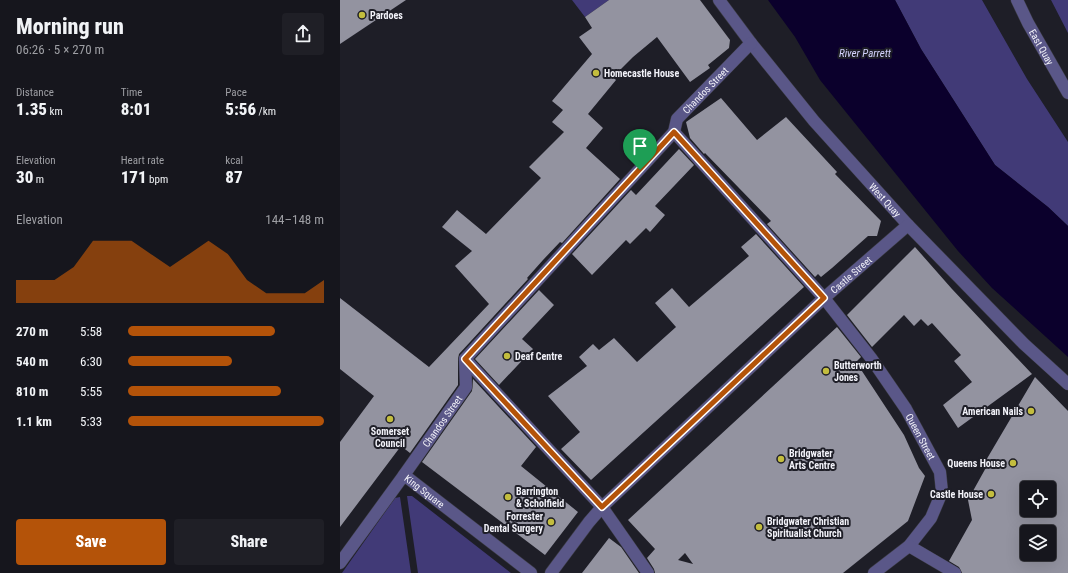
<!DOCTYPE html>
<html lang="en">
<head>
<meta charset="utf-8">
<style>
	:root { --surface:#16161d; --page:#1f1f26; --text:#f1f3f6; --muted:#9e9fa4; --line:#35353b; --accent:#b45309 }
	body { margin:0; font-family:"Roboto Condensed",sans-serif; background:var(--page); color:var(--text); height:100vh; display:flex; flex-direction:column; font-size:15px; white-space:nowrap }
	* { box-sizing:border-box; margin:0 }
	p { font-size:13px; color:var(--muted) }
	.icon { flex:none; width:22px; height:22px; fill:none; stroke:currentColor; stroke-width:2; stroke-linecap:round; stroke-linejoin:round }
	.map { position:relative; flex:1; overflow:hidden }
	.side { display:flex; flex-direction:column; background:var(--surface); width:340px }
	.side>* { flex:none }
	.fabs { position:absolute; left:680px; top:481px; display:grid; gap:8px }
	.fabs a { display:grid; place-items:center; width:36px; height:36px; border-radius:4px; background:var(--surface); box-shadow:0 4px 16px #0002,0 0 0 1px var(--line); font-size:20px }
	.pin { position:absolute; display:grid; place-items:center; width:34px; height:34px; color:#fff; margin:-41px -17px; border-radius:50% 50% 50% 0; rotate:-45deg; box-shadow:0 0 4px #0007 }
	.pin .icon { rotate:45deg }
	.round { display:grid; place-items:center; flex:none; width:42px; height:42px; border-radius:4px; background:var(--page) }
	.headline { display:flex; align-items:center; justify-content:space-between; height:68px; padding:0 16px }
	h1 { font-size:22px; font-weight:800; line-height:30px }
	.stats { display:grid; grid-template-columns:repeat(3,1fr); gap:6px; height:68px; padding:4px 16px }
	.stats div { display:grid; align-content:center }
	.stats b { font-size:17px; font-weight:800 }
	.stats small { font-size:11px; font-weight:400 }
	.stats p { font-size:11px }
	.chart { height:112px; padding:8px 16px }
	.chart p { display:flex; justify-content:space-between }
	.chart svg { width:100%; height:72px; margin-top:4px; fill:var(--accent); opacity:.7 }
	.button { display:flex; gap:8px; margin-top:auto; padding:8px 16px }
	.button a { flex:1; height:46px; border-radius:4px; background:var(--accent); color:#fff; font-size:16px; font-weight:800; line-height:46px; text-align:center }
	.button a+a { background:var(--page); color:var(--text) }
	ul { padding:0 16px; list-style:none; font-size:13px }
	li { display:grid; grid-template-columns:64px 48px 1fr; align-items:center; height:30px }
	li i { height:10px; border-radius:5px; background:var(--accent) }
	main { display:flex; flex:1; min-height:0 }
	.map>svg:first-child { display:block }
	.green { fill:#413a77 }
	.water { fill:#0b002c }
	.building { fill:#9393a0; fill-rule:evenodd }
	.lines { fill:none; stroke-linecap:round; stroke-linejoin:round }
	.minor-casing { stroke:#3c3c44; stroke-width:13 }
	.minor { stroke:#5a5788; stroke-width:12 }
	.route-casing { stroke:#fff; stroke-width:8 }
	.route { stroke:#b45309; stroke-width:5 }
	.poi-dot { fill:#c3bd3e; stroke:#1e1e27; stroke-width:1.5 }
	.labels { text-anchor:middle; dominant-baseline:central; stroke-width:4; stroke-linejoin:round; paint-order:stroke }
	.poi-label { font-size:10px; font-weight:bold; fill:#f2f2f9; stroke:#1e1e27; text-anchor:start }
	.street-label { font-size:10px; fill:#f2f2f9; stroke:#1e1e27 }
	.water-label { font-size:11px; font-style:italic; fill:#d3d2fc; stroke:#1e1e27 }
</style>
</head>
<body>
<main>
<section class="side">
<div class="headline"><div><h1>Morning run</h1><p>06:26 · 5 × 270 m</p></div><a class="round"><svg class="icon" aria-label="share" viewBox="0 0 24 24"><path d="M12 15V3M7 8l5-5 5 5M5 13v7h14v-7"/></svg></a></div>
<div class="stats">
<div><p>Distance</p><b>1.35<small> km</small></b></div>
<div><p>Time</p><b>8:01</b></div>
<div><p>Pace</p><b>5:56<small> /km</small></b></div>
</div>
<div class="stats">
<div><p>Elevation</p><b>30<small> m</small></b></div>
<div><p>Heart rate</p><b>171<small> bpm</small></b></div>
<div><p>kcal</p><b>87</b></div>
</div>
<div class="chart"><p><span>Elevation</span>144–148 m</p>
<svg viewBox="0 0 160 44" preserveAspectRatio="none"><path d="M0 44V30L10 30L20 30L30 22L40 6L50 6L60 6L70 14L80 22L90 14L100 6L110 14L120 30L130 38L140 38L150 38L160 30V44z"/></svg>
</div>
<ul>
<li><b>270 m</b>5:58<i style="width:75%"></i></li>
<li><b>540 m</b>6:30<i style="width:53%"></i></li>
<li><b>810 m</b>5:55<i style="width:78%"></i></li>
<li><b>1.1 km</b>5:33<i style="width:100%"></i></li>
</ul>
<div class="button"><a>Save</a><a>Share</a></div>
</section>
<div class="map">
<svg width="728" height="573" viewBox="0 0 728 573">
	<rect width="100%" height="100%" fill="#1e1e27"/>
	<path class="green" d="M 232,0 L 269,0 L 245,17 Z
		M 555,0 L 642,0 L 687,79 L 728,142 L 728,226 L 708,207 L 655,165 L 581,49 Z
		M 711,0 L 728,0 L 728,33 Z
		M 67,496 L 72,496 L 171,573 L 78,573 Z
		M 60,497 L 71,573 L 2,573 L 55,498 Z"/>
	<path class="water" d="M 428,0 L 555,0 L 581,49 L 655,165 L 708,207 L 728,226 L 728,357 L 652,288 L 618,251 L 480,80 L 455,37 Z"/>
	<path class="building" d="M 0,0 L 66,0 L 0,44 Z
		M 269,0 L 360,0 L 390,40 L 389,48 L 368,65 L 370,68 L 350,82 L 317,37 L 293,57 L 273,77 L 276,80 L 248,114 L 263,128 L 246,148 L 280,179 L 222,243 L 220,242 L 203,260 L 187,278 L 188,279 L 119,354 L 118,359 L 118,385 L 70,453 L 61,446 L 0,527 L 0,442 L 34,396 L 0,369 L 0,298 L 89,367 L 149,304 L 115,266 L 132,251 L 102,227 L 117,210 L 146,234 L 201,178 L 189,167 L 224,132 L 212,122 L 223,110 L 212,101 L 252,54 L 239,37 L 252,28 L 245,17 Z
		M 381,98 L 417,140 L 446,117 L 497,172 L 495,174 L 541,221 L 537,236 L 528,236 L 492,268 L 481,277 L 478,274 L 475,277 L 427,224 L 431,221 L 365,153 L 364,154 L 350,138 L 346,122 Z
		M 339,149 L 354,165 L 315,206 L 325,215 L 310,232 L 306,228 L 290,244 L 286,240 L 252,275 L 232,254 L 291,190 L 296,195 Z
		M 416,234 L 464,287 L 251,480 L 221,449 L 240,432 L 208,396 L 247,366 L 239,357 L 253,344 L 259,350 L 274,338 L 297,362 L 336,327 L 315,303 L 332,288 L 349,307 L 409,256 L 401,247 Z
		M 575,247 L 612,289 L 692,374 L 618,428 L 603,405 L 632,382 L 614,361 L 621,355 L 592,323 L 588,326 L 581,319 L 574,326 L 564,315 L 532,347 L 507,315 Z
		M 199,290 L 214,305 L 182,339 L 193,349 L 159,385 L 135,359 Z
		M 497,327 L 521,357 L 516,362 L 564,435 L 579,468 L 585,476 L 568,521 L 503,573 L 315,573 L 314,569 L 307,558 L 315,549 L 288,520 ZM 345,553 L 353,564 L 338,560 Z
		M 695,377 L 728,411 L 728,573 L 622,573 L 619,567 L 609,561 L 632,520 L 628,500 L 648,464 L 645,462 ZM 687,488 L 709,488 L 709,510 L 687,510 ZM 687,532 L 709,532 L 709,554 L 687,554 Z
		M 133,379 L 196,447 L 181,466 L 238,512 L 205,555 L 82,462 L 132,391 Z
		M 269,538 L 281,547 L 299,573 L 242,573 Z"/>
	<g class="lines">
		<g class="minor-casing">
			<g id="minor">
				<path id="s1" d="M 379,0 L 411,43 L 474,121 L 568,225 L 684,344 L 728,384"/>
				<path id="s2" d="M 677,0 L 688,23 L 728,93"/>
				<path id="s3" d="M 334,132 L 484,298 L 531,358 L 566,409 L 600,472 L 602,492 L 591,518 L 569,546 L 534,573"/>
				<path d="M 125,359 L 262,507 L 308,573"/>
				<path id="s4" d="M 64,475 L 126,387 L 125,359 L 334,132 L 337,119 L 411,43"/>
				<path d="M 569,546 L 615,573"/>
				<path id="s5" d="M 0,563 L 64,475 L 191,573"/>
				<path id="s6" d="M 211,573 L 249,522 L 262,507 L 484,298 L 568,225"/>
			</g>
		</g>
		<use href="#minor" class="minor"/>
	</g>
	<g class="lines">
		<g class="route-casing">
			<path id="route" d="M 334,132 L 484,298 L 262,507 L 125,359 Z"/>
		</g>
		<use href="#route" class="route"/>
	</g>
	<g class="poi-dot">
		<circle cx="22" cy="15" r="4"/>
		<circle cx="256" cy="73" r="4"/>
		<circle cx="167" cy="356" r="4"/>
		<circle cx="486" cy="371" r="4"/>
		<circle cx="691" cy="411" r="4"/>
		<circle cx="50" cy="419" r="4"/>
		<circle cx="441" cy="459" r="4"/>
		<circle cx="673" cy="463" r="4"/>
		<circle cx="651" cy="494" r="4"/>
		<circle cx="168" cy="497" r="4"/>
		<circle cx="211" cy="522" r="4"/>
		<circle cx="419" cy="527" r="4"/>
	</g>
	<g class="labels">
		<g class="poi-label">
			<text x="30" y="15">Pardoes</text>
			<text x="264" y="73">Homecastle House</text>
			<text x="175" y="356">Deaf Centre</text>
			<text x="494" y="365">Butterworth<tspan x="494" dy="12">Jones</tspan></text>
			<text x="683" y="411" text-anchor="end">American Nails</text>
			<text x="50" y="431" text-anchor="middle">Somerset<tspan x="50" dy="12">Council</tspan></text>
			<text x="449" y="453">Bridgwater<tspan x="449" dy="12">Arts Centre</tspan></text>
			<text x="665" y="463" text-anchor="end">Queens House</text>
			<text x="176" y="491">Barrington<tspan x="176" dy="12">&amp; Scholfield</tspan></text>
			<text x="643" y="494" text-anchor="end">Castle House</text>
			<text x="203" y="516" text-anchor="end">Forrester<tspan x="203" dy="12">Dental Surgery</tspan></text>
			<text x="427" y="521">Bridgwater Christian<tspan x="427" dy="12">Spiritualist Church</tspan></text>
		</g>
		<g class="street-label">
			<text stroke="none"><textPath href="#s2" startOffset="53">East Quay</textPath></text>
			<text stroke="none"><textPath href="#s4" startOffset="498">Chandos Street</textPath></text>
			<text stroke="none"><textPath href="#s1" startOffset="260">West Quay</textPath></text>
			<text stroke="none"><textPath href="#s6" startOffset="424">Castle Street</textPath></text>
			<text stroke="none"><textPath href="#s4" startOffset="66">Chandos Street</textPath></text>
			<text stroke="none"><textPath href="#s3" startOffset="393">Queen Street</textPath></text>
			<text stroke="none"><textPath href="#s5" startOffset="135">King Square</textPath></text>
		</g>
		<g class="water-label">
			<text x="525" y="53">River Parrett</text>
		</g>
	</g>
</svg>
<div class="fabs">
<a><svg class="icon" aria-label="locate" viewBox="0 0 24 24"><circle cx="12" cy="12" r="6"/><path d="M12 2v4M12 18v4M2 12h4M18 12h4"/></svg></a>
<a><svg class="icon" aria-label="layers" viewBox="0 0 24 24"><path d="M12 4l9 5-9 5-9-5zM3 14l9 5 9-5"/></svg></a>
</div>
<div class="pin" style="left:300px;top:170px;background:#1e9e55"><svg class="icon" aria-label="arrive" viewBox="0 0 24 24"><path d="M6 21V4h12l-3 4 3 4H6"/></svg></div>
</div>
</main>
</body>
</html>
